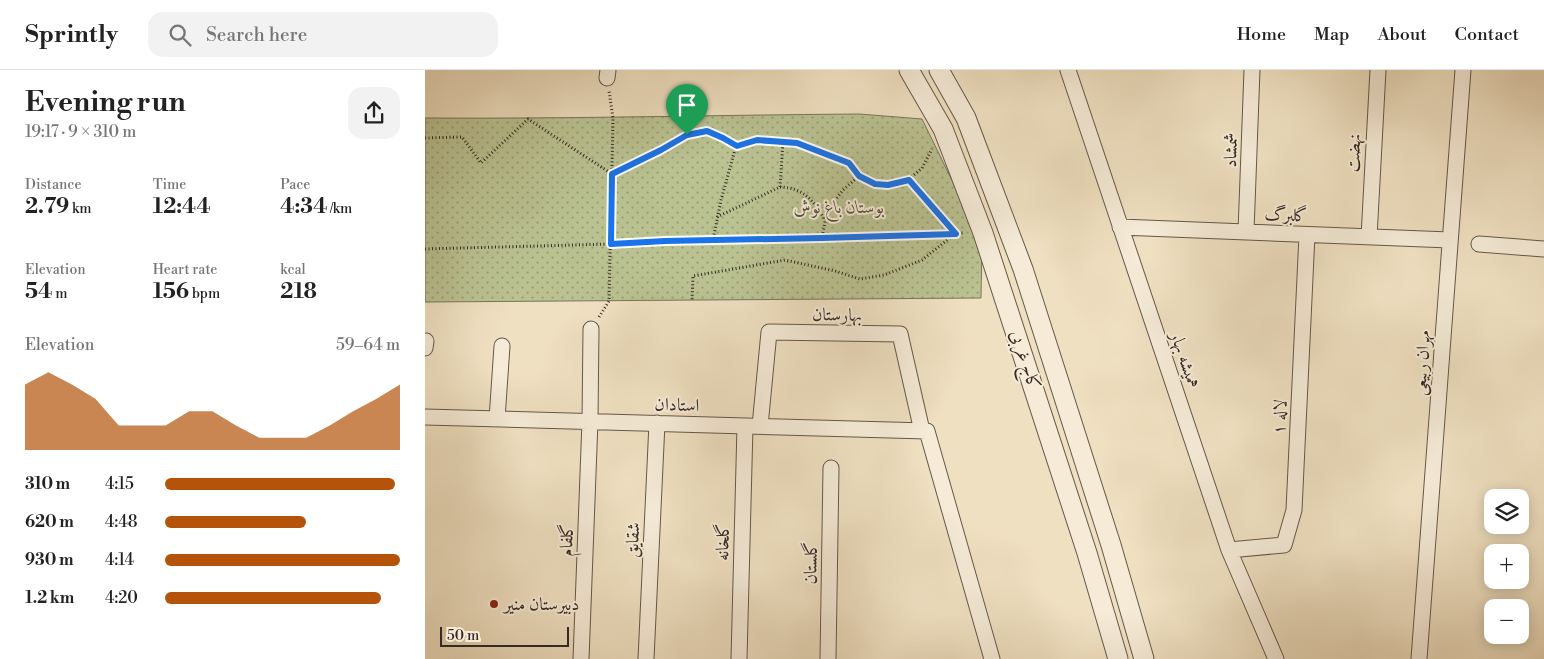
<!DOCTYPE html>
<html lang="en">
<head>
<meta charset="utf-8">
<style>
	:root { --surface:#fff; --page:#f2f2f2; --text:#222; --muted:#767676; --line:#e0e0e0; --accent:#b45309 }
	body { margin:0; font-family:"Libre Bodoni",Amiri,serif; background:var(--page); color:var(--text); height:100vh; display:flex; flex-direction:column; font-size:19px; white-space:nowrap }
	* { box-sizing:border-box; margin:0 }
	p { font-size:16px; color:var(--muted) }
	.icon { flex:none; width:28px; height:28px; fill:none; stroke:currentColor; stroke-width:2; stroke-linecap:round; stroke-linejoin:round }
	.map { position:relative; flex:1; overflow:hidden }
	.panel { display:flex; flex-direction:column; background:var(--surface); width:425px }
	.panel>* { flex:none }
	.buttons { position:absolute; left:1059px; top:419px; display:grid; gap:10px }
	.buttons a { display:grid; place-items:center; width:45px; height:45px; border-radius:10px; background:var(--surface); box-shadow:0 2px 12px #0003; font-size:25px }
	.scale { position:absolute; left:15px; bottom:12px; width:129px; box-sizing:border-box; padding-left:5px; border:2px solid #362a23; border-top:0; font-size:14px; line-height:18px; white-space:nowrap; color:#362a23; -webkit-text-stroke:4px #f5ebd7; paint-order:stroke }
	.pin { position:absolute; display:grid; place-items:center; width:42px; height:42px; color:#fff; margin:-51px -21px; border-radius:50% 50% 50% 0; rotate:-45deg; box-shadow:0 0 5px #0007 }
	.pin .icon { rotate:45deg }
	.round { display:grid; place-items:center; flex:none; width:52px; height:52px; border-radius:15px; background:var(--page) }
	.summary { display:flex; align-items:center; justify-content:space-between; height:85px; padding:0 25px }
	h1 { font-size:28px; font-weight:800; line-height:38px }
	.figures { display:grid; grid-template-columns:repeat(3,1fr); gap:8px; height:85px; padding:5px 25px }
	.figures div { display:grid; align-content:center }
	.figures b { font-size:21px; font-weight:800 }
	.figures small { font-size:14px; font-weight:400 }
	.figures p { font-size:14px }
	.chart { height:140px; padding:10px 25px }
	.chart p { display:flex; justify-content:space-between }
	.chart svg { width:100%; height:90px; margin-top:5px; fill:var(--accent); opacity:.7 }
	ul { padding:0 25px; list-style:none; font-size:16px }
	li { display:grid; grid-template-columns:80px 60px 1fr; align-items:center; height:38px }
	li i { height:12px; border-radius:6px; background:var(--accent) }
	header { display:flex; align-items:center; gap:30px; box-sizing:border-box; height:70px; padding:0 25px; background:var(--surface); border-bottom:1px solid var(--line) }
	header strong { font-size:24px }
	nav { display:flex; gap:28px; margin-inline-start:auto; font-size:18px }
	.search { width:350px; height:45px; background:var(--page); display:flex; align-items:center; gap:12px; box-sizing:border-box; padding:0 18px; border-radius:15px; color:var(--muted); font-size:19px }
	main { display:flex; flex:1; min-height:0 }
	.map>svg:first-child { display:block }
	.park { fill:url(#park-dots); stroke:#78765a }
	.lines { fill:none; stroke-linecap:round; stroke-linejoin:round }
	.minor-casing { stroke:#64584a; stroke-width:17 }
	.tertiary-casing { stroke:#64584a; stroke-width:21 }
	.path { stroke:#362a23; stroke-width:3; stroke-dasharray:1 2.5; stroke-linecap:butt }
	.minor { stroke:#f5ebd7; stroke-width:15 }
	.tertiary { stroke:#f5ebd7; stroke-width:19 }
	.route-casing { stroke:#fff; stroke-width:10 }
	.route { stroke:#1a73e8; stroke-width:6 }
	.poi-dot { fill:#8f2418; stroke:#f5ebd7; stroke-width:2 }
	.labels { text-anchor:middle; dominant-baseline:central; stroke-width:4; stroke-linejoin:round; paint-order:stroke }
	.street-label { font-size:18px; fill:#362a23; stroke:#f5ebd7 }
	.park-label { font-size:18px; font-style:italic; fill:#57503f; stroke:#f5ebd7 }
	.poi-label { font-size:18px; fill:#362a23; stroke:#f5ebd7; text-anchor:start }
</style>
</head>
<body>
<header>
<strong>Sprintly</strong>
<div class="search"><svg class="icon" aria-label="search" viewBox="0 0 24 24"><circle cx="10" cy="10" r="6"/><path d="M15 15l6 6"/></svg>Search here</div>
<nav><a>Home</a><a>Map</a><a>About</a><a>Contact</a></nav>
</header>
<main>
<section class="panel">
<div class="summary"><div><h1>Evening run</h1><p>19:17 · 9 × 310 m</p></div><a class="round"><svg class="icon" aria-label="share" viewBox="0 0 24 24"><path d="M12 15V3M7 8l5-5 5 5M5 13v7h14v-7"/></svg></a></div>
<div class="figures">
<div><p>Distance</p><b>2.79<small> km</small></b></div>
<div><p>Time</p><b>12:44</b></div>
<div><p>Pace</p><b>4:34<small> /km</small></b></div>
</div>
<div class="figures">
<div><p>Elevation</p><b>54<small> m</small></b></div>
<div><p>Heart rate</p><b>156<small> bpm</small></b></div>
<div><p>kcal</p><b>218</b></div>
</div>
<div class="chart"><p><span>Elevation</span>59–64 m</p>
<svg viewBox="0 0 160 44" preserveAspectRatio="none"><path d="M0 44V12L10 6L20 12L30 19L40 32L50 32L60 32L70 25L80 25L90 32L100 38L110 38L120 38L130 32L140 25L150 19L160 12V44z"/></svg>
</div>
<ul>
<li><b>310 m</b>4:15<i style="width:98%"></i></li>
<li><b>620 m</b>4:48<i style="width:60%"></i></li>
<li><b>930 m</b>4:14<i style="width:100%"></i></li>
<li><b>1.2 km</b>4:20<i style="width:92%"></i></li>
</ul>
</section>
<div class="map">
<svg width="1119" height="589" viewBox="0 0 1119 589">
	<defs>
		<pattern id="park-dots" width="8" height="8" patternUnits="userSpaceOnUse" patternTransform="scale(1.25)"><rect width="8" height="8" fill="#bac292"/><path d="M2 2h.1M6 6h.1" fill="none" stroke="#989e77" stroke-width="1.8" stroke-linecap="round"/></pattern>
	</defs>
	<rect width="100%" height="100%" fill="#efe0c1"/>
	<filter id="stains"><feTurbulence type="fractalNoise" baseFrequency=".004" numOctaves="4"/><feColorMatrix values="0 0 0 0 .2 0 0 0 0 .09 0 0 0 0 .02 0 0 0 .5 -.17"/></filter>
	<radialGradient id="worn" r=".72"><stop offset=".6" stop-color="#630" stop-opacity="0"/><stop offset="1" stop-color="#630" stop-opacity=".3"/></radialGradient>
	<path class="park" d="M 434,44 L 497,49 L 557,172 L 556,228 L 0,232 L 0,48 C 145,49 289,45 434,44 Z"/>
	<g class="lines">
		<g class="minor-casing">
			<path id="minor" d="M 643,0 L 804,480 L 851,589
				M 182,8 L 183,0
				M 695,157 L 1025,170
				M 821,162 L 827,0
				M 944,167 L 953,0
				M 1054,174 L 1119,179
				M 0,278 L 1,271
				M 0,347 L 502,361 L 567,589
				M 72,349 L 77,276
				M 335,356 L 344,262 L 475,264 L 497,361
				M 804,480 L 859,475 L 869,440 L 882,165
				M 156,589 L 165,351 L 166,259
				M 221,589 L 232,353
				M 314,589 L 320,356
				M 403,589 L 406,398
				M 994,589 L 1038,0"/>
		</g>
		<g class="tertiary-casing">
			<path id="tertiary" d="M 484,0 L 518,59 L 558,163 L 662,483 L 693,589
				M 514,0 L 541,48 L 598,199 L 686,475 L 719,589"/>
		</g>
		<path class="path" d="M 0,68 L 37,67 L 56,93 L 103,49 L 187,104 L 236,80 L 262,65 L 282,61 L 298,68 L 311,76 L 296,130 L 288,170
			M 311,76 L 332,70 L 372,73 L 424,93 L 434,106 L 418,120 L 402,141 L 397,168
			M 434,106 L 450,114 L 463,115 L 483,110 L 497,98 L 507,79
			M 483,110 L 531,163 L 539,163
			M 355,117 C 379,118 388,130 400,150
			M 292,147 L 355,117 L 358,71
			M 0,179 L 186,174 L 240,171 L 397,168 L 531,163 L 497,190 L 459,205 L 435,209 L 410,201 L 360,190 L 268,206 L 267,230
			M 174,247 L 184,231 L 188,48 L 184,21"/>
		<use href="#minor" class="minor"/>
		<use href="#tertiary" class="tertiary"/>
	</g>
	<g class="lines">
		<g class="route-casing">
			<path id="route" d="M 282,61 L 298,68 L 312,76 L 332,70 L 372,73 L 424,93 L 434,106 L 450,114 L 463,115 L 484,110 L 531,164 L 397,168 L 240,171 L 186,174 L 187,104 L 236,80 L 262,65 Z"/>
		</g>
		<use href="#route" class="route"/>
	</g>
	<circle class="poi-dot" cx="69" cy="534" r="5"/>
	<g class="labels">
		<g class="street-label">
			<text transform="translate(806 80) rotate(-88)">شمشاد</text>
			<text transform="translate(929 83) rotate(-87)">نهضت</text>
			<text transform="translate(861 145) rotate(3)">گلبرگ</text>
			<text transform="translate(412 245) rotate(1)">بهارستان</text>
			<text transform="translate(600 290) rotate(72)">کاج غربی</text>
			<text transform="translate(760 290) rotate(71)">همیشه بهار</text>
			<text transform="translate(997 293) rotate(-86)">مهران ربیعی</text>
			<text transform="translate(252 335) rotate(2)">استادان</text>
			<text transform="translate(855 347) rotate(-87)">لاله ۱</text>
			<text transform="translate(142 470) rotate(-88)">گلفام</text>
			<text transform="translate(208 470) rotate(-87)">شقایق</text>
			<text transform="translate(298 472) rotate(-89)">گلخانه</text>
			<text transform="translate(386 493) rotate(-89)">گلستان</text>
		</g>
		<g class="park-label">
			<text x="414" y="137">بوستان باغ نوش</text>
		</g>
		<g class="poi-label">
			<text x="79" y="534">دبیرستان منیر</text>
		</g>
	</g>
	<rect width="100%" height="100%" filter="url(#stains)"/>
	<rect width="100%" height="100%" fill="url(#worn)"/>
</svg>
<div class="buttons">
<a><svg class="icon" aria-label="layers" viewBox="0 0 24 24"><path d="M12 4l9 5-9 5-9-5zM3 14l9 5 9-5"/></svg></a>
<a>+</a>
<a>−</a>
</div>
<div class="scale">50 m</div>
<div class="pin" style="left:262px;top:65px;background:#1e9e55"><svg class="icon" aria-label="arrive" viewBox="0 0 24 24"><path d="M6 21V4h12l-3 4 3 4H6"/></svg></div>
</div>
</main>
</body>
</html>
